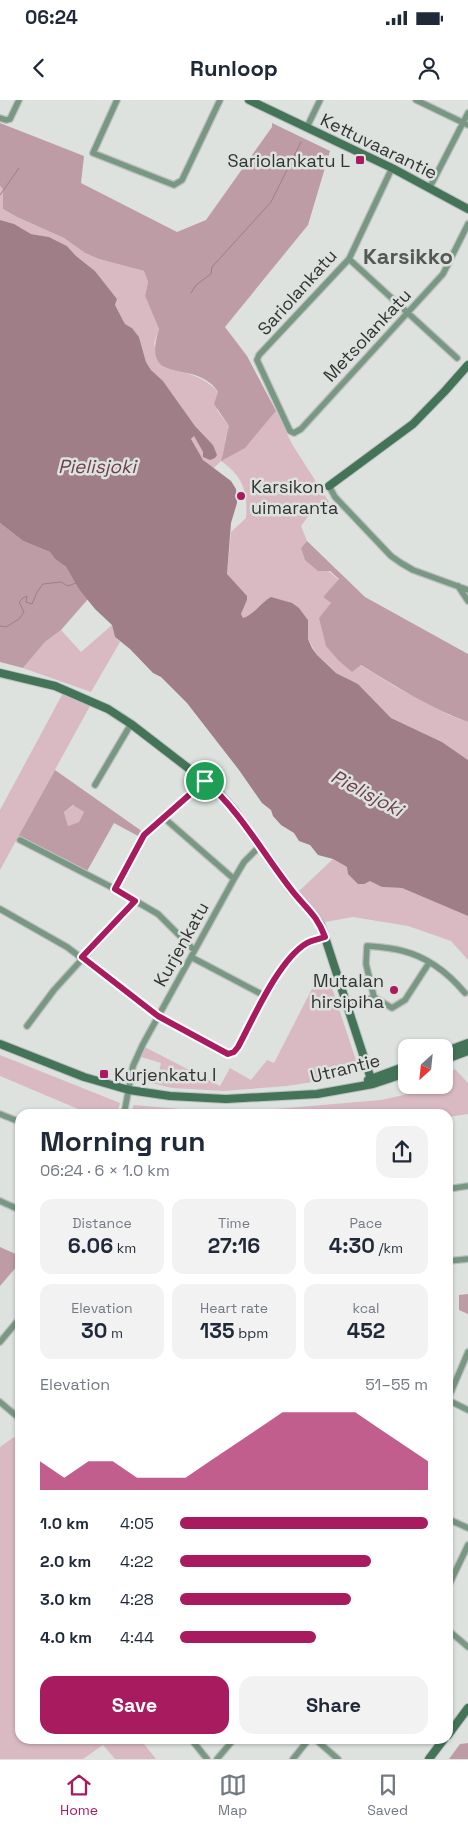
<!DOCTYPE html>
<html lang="en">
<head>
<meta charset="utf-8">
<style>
	:root { --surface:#fff; --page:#f2f2f3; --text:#1f2937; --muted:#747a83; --line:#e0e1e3; --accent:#a81b5e }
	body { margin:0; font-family:"Space Grotesk",sans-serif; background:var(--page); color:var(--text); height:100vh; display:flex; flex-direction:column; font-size:19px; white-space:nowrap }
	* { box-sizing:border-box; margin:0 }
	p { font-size:16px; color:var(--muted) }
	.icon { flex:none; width:28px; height:28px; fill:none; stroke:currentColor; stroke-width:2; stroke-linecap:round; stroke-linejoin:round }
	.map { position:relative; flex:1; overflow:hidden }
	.sheet { position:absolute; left:15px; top:1009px; width:438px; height:635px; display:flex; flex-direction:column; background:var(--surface); border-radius:15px; box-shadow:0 1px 4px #0004 }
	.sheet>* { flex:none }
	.needle { width:32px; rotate:207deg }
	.controls { position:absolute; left:398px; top:939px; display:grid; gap:10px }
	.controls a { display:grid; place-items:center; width:55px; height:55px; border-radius:10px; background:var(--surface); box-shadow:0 1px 4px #0004; font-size:25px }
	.pin { position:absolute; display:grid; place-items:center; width:42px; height:42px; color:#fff; margin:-21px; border:2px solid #fff; border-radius:50%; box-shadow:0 1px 5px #0007 }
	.round { display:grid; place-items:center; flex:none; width:52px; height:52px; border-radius:15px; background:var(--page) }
	.headline { display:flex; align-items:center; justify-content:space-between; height:85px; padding:0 25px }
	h1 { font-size:28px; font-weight:800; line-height:38px }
	.figures { display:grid; grid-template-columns:repeat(3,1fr); gap:8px; height:85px; padding:5px 25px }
	.figures div { display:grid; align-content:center; border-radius:12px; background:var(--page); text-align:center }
	.figures b { font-size:21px; font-weight:800 }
	.figures small { font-size:14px; font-weight:400 }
	.figures p { font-size:14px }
	.chart { height:140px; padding:10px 25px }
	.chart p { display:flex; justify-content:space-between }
	.chart svg { width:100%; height:90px; margin-top:5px; fill:var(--accent); opacity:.7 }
	.cta { display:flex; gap:10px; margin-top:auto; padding:10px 25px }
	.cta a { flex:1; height:58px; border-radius:15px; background:var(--accent); color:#fff; font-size:20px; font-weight:800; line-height:58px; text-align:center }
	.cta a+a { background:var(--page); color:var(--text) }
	ul { padding:0 25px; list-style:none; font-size:16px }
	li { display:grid; grid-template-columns:80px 60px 1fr; align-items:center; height:38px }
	li i { height:12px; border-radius:6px; background:var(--accent) }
	.status { display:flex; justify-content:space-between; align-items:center; height:35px; padding:0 25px; background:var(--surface); direction:ltr }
	.status svg { height:14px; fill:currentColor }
	header { display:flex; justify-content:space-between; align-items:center; height:65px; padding:0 25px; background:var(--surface); font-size:22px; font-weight:800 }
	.tabs { display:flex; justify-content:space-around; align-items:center; height:70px; border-top:1px solid var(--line); background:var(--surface); font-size:14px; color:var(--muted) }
	.tabs a { display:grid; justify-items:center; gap:2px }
	.tabs .on { color:var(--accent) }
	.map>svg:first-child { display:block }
	.green { fill:#d9bac3 }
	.forest { fill:#be9ca6; fill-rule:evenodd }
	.water { fill:#9f7e88 }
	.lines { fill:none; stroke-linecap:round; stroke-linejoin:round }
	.stream { stroke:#9f7e88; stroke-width:1 }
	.street-casing { stroke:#bbbfbd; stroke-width:8 }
	.secondary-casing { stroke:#bbbfbd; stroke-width:10 }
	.street { stroke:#789883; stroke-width:5.5 }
	.secondary { stroke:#447457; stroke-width:8 }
	.route-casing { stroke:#fff; stroke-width:10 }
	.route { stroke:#a81b5e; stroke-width:6 }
	.poi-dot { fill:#a81b5e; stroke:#dde2df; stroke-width:2 }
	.labels { text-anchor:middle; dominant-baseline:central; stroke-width:5; stroke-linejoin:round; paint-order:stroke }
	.street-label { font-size:18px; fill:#323433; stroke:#dde2df }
	.poi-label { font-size:18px; fill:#323433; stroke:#dde2df; text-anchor:end }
	.water-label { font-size:19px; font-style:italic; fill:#6e3d4e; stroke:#dde2df }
	.district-label { font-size:22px; font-weight:bold; fill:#545956; stroke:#dde2df }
</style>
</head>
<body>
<div class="status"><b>06:24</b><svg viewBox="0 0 49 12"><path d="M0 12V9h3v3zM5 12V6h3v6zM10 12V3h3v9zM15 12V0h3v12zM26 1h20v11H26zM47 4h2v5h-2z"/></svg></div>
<header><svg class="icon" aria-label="back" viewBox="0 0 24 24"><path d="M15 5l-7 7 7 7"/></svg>Runloop<svg class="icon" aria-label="person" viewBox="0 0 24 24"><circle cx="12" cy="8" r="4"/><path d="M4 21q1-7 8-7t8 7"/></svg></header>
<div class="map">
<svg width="468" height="1659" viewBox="0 0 468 1659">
	<rect width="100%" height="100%" fill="#dde2df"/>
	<path class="green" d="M 0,86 L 3,89 L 3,109 L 17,117 L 64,138 L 85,153 L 99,159 L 144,171 L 148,182 L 145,196 L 159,229 L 154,244 L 164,267 C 185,273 203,275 218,292 L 217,310 L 229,326 L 225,340 L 225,351 L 248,344 L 276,311 L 292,344 L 329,402 L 309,415 L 301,426 L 307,441 L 301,448 L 339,480 L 323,497 L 331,503 L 360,565 L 396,587 L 449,615 L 468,622 L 468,660 L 442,642 L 391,618 L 358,584 L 336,573 L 317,555 L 308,539 L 308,520 L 299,508 L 266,500 L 248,517 L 243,519 L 241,514 L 247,500 L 227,474 L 231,432 L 246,418 C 248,392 243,376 221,361 L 213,369 L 200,357 L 191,339 L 194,336 L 203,352 L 203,357 L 213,345 L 195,326 L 163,281 L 151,270 L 146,262 L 139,237 L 132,228 L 125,224 L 115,205 L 117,199 L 95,171 L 76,156 L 67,146 L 49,137 L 31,134 L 21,128 L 0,120 Z
		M 112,525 L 115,537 L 120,542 L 91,592 L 23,568 L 45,542 L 61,530 L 81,552 Z
		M 63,593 L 90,606 L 0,770 L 0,710 Z
		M 74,705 L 84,712 L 80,722 L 68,726 L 64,712 Z
		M 333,759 L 382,787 L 402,788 L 468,816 L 468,860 L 451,841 L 408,826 L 353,817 L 325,822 L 299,791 Z
		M 328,876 L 359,969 L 319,981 L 287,986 L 224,991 L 172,988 L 131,978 L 133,970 L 158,976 L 161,963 L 138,956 L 143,946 L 220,986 L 230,968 L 251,980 L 267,960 L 274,963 L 318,877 Z
		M 0,955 L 120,1003 L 117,1014 L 90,1014 L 0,976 Z
		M 455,969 L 468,983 L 468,1014 L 448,1017 L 448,1014 L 130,1014 L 134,1005 L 226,1013 L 381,1000 L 426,990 L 433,985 L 444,985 L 444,978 Z
		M 14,1337 L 20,1343 L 20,1639 L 140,1639 L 156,1659 L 115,1659 L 103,1645 L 83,1659 L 0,1659 L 0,1347 Z"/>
	<path class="forest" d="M 0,23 L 84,56 L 81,83 L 177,132 L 206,120 L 272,27 L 272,23 L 330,51 L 308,125 L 225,227 L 247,256 L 276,311 L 245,348 L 221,361 C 225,349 225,338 229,326 L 214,304 L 218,292 C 216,289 213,285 210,283 C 185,262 142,284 159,229 L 145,196 L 148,182 L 144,171 L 99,159 L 85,153 L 64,138 L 17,117 L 3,109 L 3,89 L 0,86 Z
		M 0,423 L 23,441 L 50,452 L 55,459 L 66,467 L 78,488 L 88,499 L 61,530 L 45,542 L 23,568 L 0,562 Z
		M 307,441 L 365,497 L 468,554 L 468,622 C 430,608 395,586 361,565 L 352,572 L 338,560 L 326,546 L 319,518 L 331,503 L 323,497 L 339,479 L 330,471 L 318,471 L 305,460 L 301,448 Z
		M 55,670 L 143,732 L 140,737 L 114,723 L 86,773 L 18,737 ZM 73,705 L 84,712 L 79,722 L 68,726 L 64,712 Z
		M 0,1147 L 20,1156 L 20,1165 L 18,1165 L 0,1186 Z
		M 468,1194 L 468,1214 L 459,1210 L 459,1195 Z
		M 468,1643 L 468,1659 L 449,1659 L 460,1644 Z"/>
	<path class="water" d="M 0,120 L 14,124 L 31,134 L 49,137 L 67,146 L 76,156 L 95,171 L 117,199 L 115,205 L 125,224 L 132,228 L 139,237 L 146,262 L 151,270 L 163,281 L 195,326 L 213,345 L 217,355 L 215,358 L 210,360 L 203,357 L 203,352 L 194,336 L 191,339 L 203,360 L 231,381 L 236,389 L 237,403 L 231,423 L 227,474 L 247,496 L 247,500 L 241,514 L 243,518 C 253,516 260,503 271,497 L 292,503 L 299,508 L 308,520 L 308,539 L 312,548 L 317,555 L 336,573 L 358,584 L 391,618 L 442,642 L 468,660 L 468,816 L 402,788 L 382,787 L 370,781 L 364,784 L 358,784 L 348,774 L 347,767 L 333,759 L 318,755 L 310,745 L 299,741 L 294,733 L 281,725 L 273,716 L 271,710 L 262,703 L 239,670 L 187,603 L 161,577 L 153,573 L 130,549 L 115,537 L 112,525 L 95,509 L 78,488 L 66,467 L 55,459 L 50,452 L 23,441 L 0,423 Z"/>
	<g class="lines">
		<path class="stream" d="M 0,95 L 19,68
			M 191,193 L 196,185 L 211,174 L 212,167 L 271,102 L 301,42
			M 0,526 L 6,527 L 19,519 L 24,512 L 19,502 L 23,498 L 27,496 L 26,502 L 32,504 L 37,492 L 43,484 L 61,482 L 68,486 L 76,483"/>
		<g class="street-casing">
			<path id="street" d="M 117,0 L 93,53 L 174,85 L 182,80 L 220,0
				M 416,0 L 468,25
				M 0,18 L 6,20 L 10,19 L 19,0
				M 307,27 L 320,0
				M 392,68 L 349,159 L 259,255 L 257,260 L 290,331 L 294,333 L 301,329 L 443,174 L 468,124
				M 430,87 L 468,13
				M 349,159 L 457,258
				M 329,386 L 335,397 L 391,456 L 401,463 L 413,470 L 468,490
				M 458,486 L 468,501
				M 95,685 L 131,624
				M 163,717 L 234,779
				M 20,740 L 115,789 L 158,814 L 194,850
				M 115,789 L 144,735 L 205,681
				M 0,809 L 67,847 L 158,916 L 228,953 L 234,952 L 238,947 C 253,919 279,859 307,843 C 312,840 319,839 325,837
				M 191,857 L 265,896
				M 429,863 L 405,900 L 392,908 L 374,897 L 366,864 L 367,846 C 379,847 392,848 403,851 C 427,857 449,874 465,893
				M 348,906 L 374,897
				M 27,926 L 54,890 L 135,801
				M 0,1014 L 20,1022
				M 124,1014 L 133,966 L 143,944 L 234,779 L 244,762 L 260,746
				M 448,1089 L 468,1086
				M 0,1101 L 20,1110
				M 448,1161 L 468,1159
				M 0,1242 L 20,1218
				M 448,1299 L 468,1252
				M 448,1300 L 468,1310
				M 0,1302 L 20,1319
				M 448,1419 L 468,1428
				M 448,1487 L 468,1445
				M 448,1530 L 468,1547
				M 191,1639 L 207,1659
				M 315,1639 L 338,1659
				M 217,1659 L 234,1639
				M 293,1659 L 309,1639"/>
		</g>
		<g class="secondary-casing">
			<path id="secondary" d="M 249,0 L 392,68 L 468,109
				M 329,386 L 413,324 L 445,291 L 468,265
				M 0,573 L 55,586 L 108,609 L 131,624 L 205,681 L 221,695 L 234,710 L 291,790 L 315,816 L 321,825 L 371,979
				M 0,944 L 84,977 L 129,990 L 170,996 L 226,999 L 317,994 L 373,984 L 406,973
				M 444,952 L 468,943
				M 444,960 L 468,951
				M 368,980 L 406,966
				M 448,1635 L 468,1608
				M 429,1659 L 444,1639"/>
		</g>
		<use href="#street" class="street"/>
		<use href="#secondary" class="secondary"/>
	</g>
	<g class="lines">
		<g class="route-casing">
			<path id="route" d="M 205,681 C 240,711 262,752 290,788 C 304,807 317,814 325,837 C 319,839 312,840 307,843 C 279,859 253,919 238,947 L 234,952 L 228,954 L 158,916 L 82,857 L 135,801 L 115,789 L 144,735 Z"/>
		</g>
		<use href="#route" class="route"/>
	</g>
	<g class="poi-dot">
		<rect x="355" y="55" width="10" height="10" rx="2.5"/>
		<circle cx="241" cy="396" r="5"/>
		<circle cx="394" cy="890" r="5"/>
		<rect x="99" y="969" width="10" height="10" rx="2.5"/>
	</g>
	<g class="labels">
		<g class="street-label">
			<text transform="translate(379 46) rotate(26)">Kettuvaarantie</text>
			<text transform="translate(297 192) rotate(-48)">Sariolankatu</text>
			<text transform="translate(367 235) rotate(-47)">Metsolankatu</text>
			<text transform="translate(181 844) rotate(-61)">Kurjenkatu</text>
			<text transform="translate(345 968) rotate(-14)">Utrantie</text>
		</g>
		<g class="poi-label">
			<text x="350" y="60">Sariolankatu L</text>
			<text x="251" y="386" text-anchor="start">Karsikon<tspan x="251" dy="21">uimaranta</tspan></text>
			<text x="384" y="880">Mutalan<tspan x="384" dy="21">hirsipiha</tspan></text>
			<text x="114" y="974" text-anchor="start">Kurjenkatu I</text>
		</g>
		<g class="water-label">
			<text x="97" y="366">Pielisjoki</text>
			<text transform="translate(367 693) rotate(28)">Pielisjoki</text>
		</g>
		<g class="district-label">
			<text x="408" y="156">Karsikko</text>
		</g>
	</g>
</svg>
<div class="controls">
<a><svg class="needle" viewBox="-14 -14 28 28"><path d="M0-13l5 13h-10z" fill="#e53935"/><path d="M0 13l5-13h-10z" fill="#747a83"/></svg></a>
</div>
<div class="pin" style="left:205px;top:681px;background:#1e9e55"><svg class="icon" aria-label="arrive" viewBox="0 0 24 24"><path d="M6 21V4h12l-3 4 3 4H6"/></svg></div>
<section class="sheet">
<div class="headline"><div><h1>Morning run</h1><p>06:24 · 6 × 1.0 km</p></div><a class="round"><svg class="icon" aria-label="share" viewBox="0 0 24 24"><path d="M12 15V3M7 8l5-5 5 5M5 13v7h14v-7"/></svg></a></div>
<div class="figures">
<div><p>Distance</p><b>6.06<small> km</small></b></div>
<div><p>Time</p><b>27:16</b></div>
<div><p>Pace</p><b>4:30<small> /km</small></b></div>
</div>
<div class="figures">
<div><p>Elevation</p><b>30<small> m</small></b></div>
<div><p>Heart rate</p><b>135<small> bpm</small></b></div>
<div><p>kcal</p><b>452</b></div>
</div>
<div class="chart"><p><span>Elevation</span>51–55 m</p>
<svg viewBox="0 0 160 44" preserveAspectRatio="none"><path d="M0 44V30L10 38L20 30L30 30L40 38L50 38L60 38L70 30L80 22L90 14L100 6L110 6L120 6L130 6L140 14L150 22L160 30V44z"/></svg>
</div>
<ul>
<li><b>1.0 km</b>4:05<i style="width:100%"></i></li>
<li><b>2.0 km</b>4:22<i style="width:77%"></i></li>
<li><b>3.0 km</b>4:28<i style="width:69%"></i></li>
<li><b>4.0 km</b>4:44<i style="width:55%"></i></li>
</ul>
<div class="cta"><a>Save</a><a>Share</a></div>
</section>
</div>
<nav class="tabs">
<a class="on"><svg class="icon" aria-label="home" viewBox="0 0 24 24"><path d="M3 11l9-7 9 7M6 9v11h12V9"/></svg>Home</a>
<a><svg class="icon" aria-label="map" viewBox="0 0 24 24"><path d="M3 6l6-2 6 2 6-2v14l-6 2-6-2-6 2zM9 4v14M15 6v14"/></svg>Map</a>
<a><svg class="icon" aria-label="saved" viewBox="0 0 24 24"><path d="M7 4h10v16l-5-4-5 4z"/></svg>Saved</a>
</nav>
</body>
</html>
